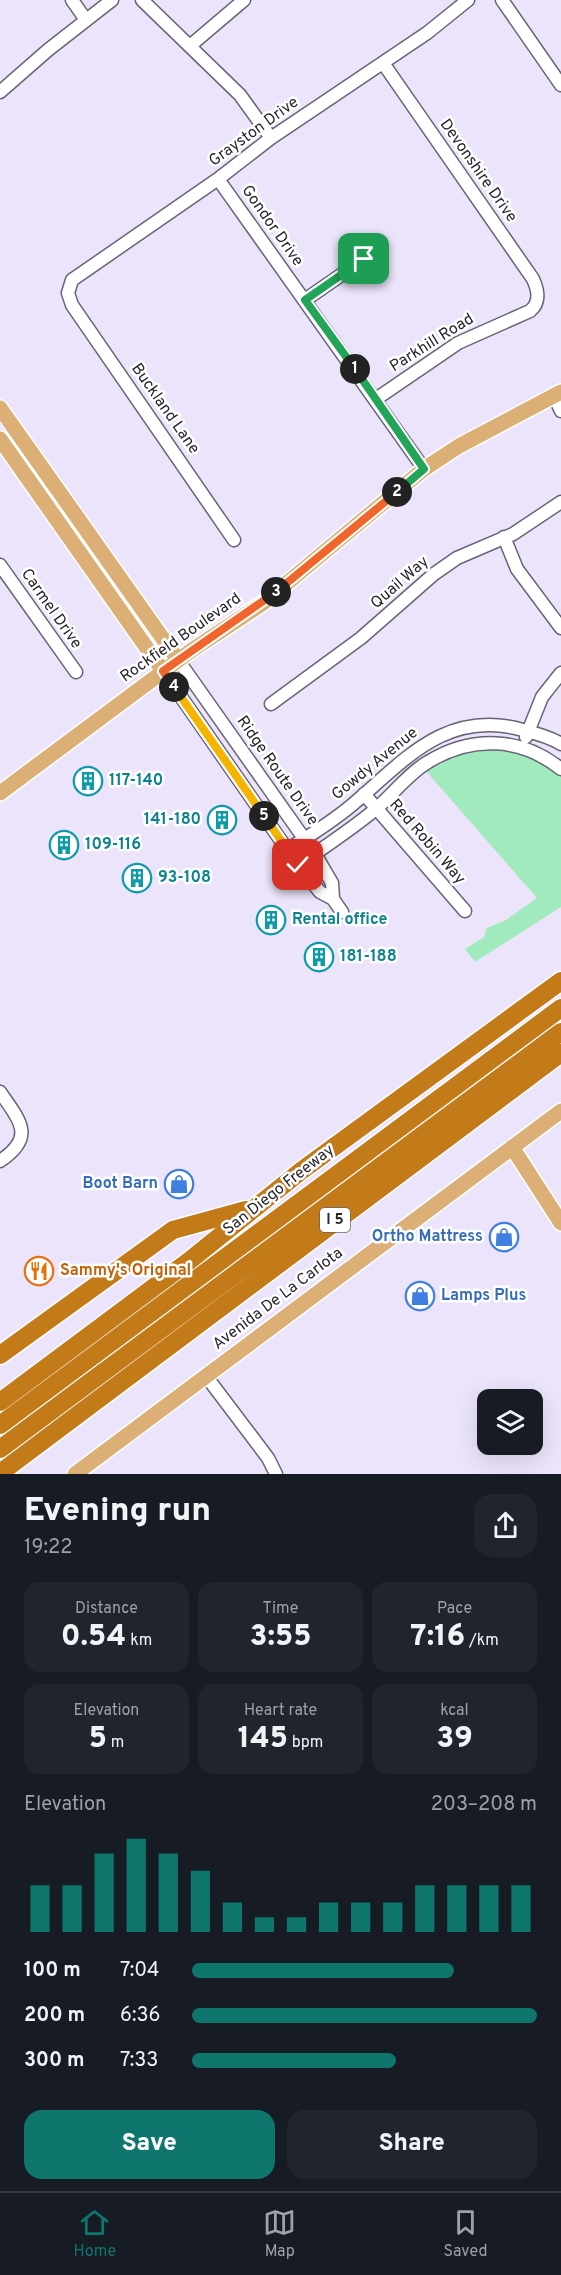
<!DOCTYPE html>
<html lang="en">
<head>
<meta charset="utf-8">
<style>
	:root { --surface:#171b24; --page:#20242c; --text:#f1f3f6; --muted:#9ea1a6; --line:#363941; --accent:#0f766e }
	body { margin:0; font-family:Overpass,sans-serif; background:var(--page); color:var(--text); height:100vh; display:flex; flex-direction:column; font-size:22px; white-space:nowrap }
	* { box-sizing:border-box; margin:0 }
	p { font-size:20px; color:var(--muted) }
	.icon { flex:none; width:33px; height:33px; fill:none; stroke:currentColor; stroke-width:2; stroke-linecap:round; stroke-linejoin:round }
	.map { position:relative; height:1474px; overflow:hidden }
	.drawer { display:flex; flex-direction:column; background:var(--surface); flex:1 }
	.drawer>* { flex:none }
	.buttons { position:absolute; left:477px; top:1389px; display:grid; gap:12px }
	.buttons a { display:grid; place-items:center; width:66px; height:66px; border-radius:12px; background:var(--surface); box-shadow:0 6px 24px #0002; font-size:30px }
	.pin { position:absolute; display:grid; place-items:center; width:51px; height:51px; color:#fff; margin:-26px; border-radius:12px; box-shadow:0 3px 9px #0006 }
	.km { position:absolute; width:30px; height:30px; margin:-15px; border-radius:50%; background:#222; color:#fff; font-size:16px; line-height:30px; text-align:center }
	.round { display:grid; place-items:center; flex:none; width:63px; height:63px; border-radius:18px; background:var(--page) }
	.head { display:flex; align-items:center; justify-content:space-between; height:102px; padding:0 24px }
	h1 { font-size:33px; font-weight:800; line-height:45px }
	.stats { display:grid; grid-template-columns:repeat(3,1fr); gap:9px; height:102px; padding:6px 24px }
	.stats div { display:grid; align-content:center; border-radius:15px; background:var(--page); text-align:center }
	.stats b { font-size:30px; font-weight:800 }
	.stats small { font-size:16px; font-weight:400 }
	.stats p { font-size:16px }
	.chart { height:168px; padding:12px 24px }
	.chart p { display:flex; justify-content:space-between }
	.chart svg { width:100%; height:108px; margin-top:6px; stroke:var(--accent); stroke-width:6 }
	.cta { display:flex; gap:12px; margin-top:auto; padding:12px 24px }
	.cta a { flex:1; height:69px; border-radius:18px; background:var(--accent); color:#fff; font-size:24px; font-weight:800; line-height:69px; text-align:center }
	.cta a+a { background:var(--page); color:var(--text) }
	ul { padding:0 24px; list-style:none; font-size:20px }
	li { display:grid; grid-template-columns:96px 72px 1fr; align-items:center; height:45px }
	li i { height:15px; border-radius:8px; background:var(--accent) }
	.dock { display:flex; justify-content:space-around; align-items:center; height:84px; border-top:2px solid var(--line); background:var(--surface); font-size:16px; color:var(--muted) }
	.dock a { display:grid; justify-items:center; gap:3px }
	.dock .on { color:var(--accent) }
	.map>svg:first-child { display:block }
	.green { fill:#a1eabe }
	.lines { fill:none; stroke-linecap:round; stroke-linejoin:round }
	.minor-casing { stroke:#696376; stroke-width:15 }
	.major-casing { stroke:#fff; stroke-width:18 }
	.highway-casing { stroke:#fff; stroke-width:21 }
	.minor { stroke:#fff; stroke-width:12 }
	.major { stroke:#dbaf75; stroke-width:15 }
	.highway { stroke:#c37a19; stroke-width:18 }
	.split-1-casing { stroke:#fff; stroke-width:12 }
	.split-2-casing { stroke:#fff; stroke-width:12 }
	.split-3-casing { stroke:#fff; stroke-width:12 }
	.split-4-casing { stroke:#fff; stroke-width:12 }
	.split-5-casing { stroke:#fff; stroke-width:12 }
	.split-6-casing { stroke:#fff; stroke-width:12 }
	.split-1 { stroke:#22a559; stroke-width:8 }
	.split-2 { stroke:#22a559; stroke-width:8 }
	.split-3 { stroke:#f0652b; stroke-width:8 }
	.split-4 { stroke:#f0652b; stroke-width:8 }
	.split-5 { stroke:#f5b400; stroke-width:8 }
	.split-6 { stroke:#f5b400; stroke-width:8 }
	.labels { text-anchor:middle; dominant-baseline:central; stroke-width:5; stroke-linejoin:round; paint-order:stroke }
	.shield { fill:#fff; stroke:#68666c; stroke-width:1.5 }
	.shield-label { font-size:15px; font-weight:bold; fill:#28252d }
	.street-label { font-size:16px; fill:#28252d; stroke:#fff }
	.culture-label { font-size:16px; font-weight:bold; fill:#0d838f; stroke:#fff; text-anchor:start }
	.shop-label { font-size:16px; font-weight:bold; fill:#366cbe; stroke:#fff; text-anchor:end }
	.food-label { font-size:16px; font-weight:bold; fill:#c56008; stroke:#fff; text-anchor:start }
</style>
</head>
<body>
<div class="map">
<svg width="561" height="1474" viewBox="0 0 561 1474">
	<rect width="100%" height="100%" fill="#ebe4fa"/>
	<path class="green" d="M 495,748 C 521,752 540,760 561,775 L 561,907 L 475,962 L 465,949 L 484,937 L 487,928 L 506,920 L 537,898 L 426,771 L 468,751 Z"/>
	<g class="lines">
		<g class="minor-casing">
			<path id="minor" d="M 72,0 L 86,20
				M 142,0 L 240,95 L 271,138
				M 502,0 L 561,85
				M 191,45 L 244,0
				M 0,92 L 48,50 L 112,0
				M 218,179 L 424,469
				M 305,300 L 364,259
				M 554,396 L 561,411
				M 376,399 L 458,343 L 530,311 C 541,302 538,290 533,279 L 383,63
				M 504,537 L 517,569 L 561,628
				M 234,540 L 72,305 L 68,293 L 72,280 L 218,179 L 271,138 L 427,33 L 468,0
				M 0,565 L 76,672
				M 178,660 L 315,854 L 332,883 L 333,899
				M 163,671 L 298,865 L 320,892 L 333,899 L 342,912
				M 271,704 L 361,638 L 434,574 L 457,558 L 513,534 L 561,502
				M 526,737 L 542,697 L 561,673
				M 364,794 L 465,911
				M 287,850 C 309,836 332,822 352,805 C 404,761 446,708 523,730 C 535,733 550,737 561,744
				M 298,865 C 325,847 352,829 377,808 C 394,793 409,773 428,762 C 472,735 521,737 561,769
				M 0,1092 C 20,1121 36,1137 0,1161
				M 206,1376 L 268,1458 L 276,1474"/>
		</g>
		<g class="major-casing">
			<path id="major" d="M 0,408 L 178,660
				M 0,439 L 163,671
				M 0,793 L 192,650 L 263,603 L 424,469 L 459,446 L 561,392
				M 512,1147 L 561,1223
				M 75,1474 L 561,1111"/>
		</g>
		<g class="highway-casing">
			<path id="highway" d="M 0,1355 L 173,1230 L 246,1210
				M 0,1402 L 189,1261 L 301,1171 L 561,981
				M 0,1425 L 561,1008
				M 0,1449 L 561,1032
				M 0,1473 L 561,1053"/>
		</g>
		<use href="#minor" class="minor"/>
		<use href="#major" class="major"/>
		<use href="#highway" class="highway"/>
	</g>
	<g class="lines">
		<g class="split-1-casing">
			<path id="split-1" d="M 355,369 L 305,300 L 364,259"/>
		</g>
		<g class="split-2-casing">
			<path id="split-2" d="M 355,369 L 424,469 L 397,492"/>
		</g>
		<g class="split-3-casing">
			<path id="split-3" d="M 276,592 L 397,492"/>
		</g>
		<g class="split-4-casing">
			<path id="split-4" d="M 174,687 L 163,671 L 276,592"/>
		</g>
		<g class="split-5-casing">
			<path id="split-5" d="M 174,687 L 264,816"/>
		</g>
		<g class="split-6-casing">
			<path id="split-6" d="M 264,816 L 298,865"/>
		</g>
		<use href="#split-1" class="split-1"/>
		<use href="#split-2" class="split-2"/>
		<use href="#split-3" class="split-3"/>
		<use href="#split-4" class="split-4"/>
		<use href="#split-5" class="split-5"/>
		<use href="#split-6" class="split-6"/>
	</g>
	<defs>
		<g id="building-ring" transform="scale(1.5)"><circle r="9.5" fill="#fff" stroke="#0f9aa8" stroke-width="1.5"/><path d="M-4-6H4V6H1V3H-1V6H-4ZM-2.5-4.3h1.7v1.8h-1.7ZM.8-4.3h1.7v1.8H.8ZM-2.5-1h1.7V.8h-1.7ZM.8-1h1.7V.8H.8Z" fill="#0f9aa8"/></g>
		<g id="shop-ring" transform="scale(1.5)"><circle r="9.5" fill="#fff" stroke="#3f7fe0" stroke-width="1.5"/><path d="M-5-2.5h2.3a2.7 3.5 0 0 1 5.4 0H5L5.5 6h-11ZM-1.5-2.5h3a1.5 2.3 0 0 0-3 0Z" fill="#3f7fe0"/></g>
		<g id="restaurant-ring" transform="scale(1.5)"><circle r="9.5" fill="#fff" stroke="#e8710a" stroke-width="1.5"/><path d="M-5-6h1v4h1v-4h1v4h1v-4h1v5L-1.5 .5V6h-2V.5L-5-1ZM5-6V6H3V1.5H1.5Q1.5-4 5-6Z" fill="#e8710a"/></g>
	</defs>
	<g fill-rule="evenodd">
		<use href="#building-ring" x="88" y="781"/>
		<use href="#building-ring" x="222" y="820"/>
		<use href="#building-ring" x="64" y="845"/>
		<use href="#building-ring" x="137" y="878"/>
		<use href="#building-ring" x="271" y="920"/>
		<use href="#building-ring" x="319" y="957"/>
		<use href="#shop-ring" x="179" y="1184"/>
		<use href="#shop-ring" x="504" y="1237"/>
		<use href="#restaurant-ring" x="39" y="1271"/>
		<use href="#shop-ring" x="420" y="1296"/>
	</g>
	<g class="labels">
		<rect class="shield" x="320" y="1208" width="30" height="24" rx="4.5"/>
		<g class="shield-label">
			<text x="335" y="1220">I 5</text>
		</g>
		<g class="street-label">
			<text transform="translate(254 132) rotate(-36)">Grayston Drive</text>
			<text transform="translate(478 171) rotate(55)">Devonshire Drive</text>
			<text transform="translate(272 226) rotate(55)">Gondor Drive</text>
			<text transform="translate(432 343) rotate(-32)">Parkhill Road</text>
			<text transform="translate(165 409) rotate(55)">Buckland Lane</text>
			<text transform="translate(400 583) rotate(-41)">Quail Way</text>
			<text transform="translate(51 609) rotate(55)">Carmel Drive</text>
			<text transform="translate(181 638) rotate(-35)">Rockfield Boulevard</text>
			<text transform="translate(375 764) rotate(-39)">Gowdy Avenue</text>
			<text transform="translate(277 771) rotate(55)">Ridge Route Drive</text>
			<text transform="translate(427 842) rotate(49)">Red Robin Way</text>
			<text transform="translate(279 1190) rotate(-38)">San Diego Freeway</text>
			<text transform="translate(278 1299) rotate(-37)">Avenida De La Carlota</text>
		</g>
		<g class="culture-label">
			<text x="109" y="781">117-140</text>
			<text x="201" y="820" text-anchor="end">141-180</text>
			<text x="85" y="845">109-116</text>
			<text x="158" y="878">93-108</text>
			<text x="292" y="920">Rental office</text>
			<text x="340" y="957">181-188</text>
		</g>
		<g class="shop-label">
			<text x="158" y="1184">Boot Barn</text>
			<text x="483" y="1237">Ortho Mattress</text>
			<text x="441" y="1296" text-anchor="start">Lamps Plus</text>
		</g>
		<g class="food-label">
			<text x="60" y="1271">Sammy's Original</text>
		</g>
	</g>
</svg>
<div class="buttons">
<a><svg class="icon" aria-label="layers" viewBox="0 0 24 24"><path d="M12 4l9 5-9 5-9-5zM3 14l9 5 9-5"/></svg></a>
</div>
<div class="pin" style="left:364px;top:259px;background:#1e9e55"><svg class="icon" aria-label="arrive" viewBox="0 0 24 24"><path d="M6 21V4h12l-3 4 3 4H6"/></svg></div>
<div class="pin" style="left:298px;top:865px;background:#d93025"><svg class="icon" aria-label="check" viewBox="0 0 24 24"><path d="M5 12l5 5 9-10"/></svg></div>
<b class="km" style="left:355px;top:369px">1</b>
<b class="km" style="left:397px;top:492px">2</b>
<b class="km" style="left:276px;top:592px">3</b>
<b class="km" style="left:174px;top:687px">4</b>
<b class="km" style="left:264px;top:816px">5</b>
</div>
<section class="drawer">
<div class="head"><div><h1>Evening run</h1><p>19:22</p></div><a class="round"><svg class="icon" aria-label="share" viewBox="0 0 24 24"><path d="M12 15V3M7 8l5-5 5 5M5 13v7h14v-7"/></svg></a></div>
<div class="stats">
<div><p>Distance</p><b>0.54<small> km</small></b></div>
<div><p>Time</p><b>3:55</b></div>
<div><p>Pace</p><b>7:16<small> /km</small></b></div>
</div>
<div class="stats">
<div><p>Elevation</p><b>5<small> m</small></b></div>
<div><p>Heart rate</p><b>145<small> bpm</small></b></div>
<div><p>kcal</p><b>39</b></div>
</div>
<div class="chart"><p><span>Elevation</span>203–208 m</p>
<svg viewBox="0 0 160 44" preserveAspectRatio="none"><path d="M5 44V25M15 44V25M25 44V12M35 44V6M45 44V12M55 44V19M65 44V32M75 44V38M85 44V38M95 44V32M105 44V32M115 44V32M125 44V25M135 44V25M145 44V25M155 44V25"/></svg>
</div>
<ul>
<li><b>100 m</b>7:04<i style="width:76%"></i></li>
<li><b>200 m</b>6:36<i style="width:100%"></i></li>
<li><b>300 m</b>7:33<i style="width:59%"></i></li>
</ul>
<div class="cta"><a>Save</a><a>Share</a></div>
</section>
<nav class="dock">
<a class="on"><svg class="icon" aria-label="home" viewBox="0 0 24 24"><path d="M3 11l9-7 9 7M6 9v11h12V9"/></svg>Home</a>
<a><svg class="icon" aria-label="map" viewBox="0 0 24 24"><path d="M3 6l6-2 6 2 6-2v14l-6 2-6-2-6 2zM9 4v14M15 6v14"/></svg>Map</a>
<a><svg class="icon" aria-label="saved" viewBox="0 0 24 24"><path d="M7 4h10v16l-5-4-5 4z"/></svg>Saved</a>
</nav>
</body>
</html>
